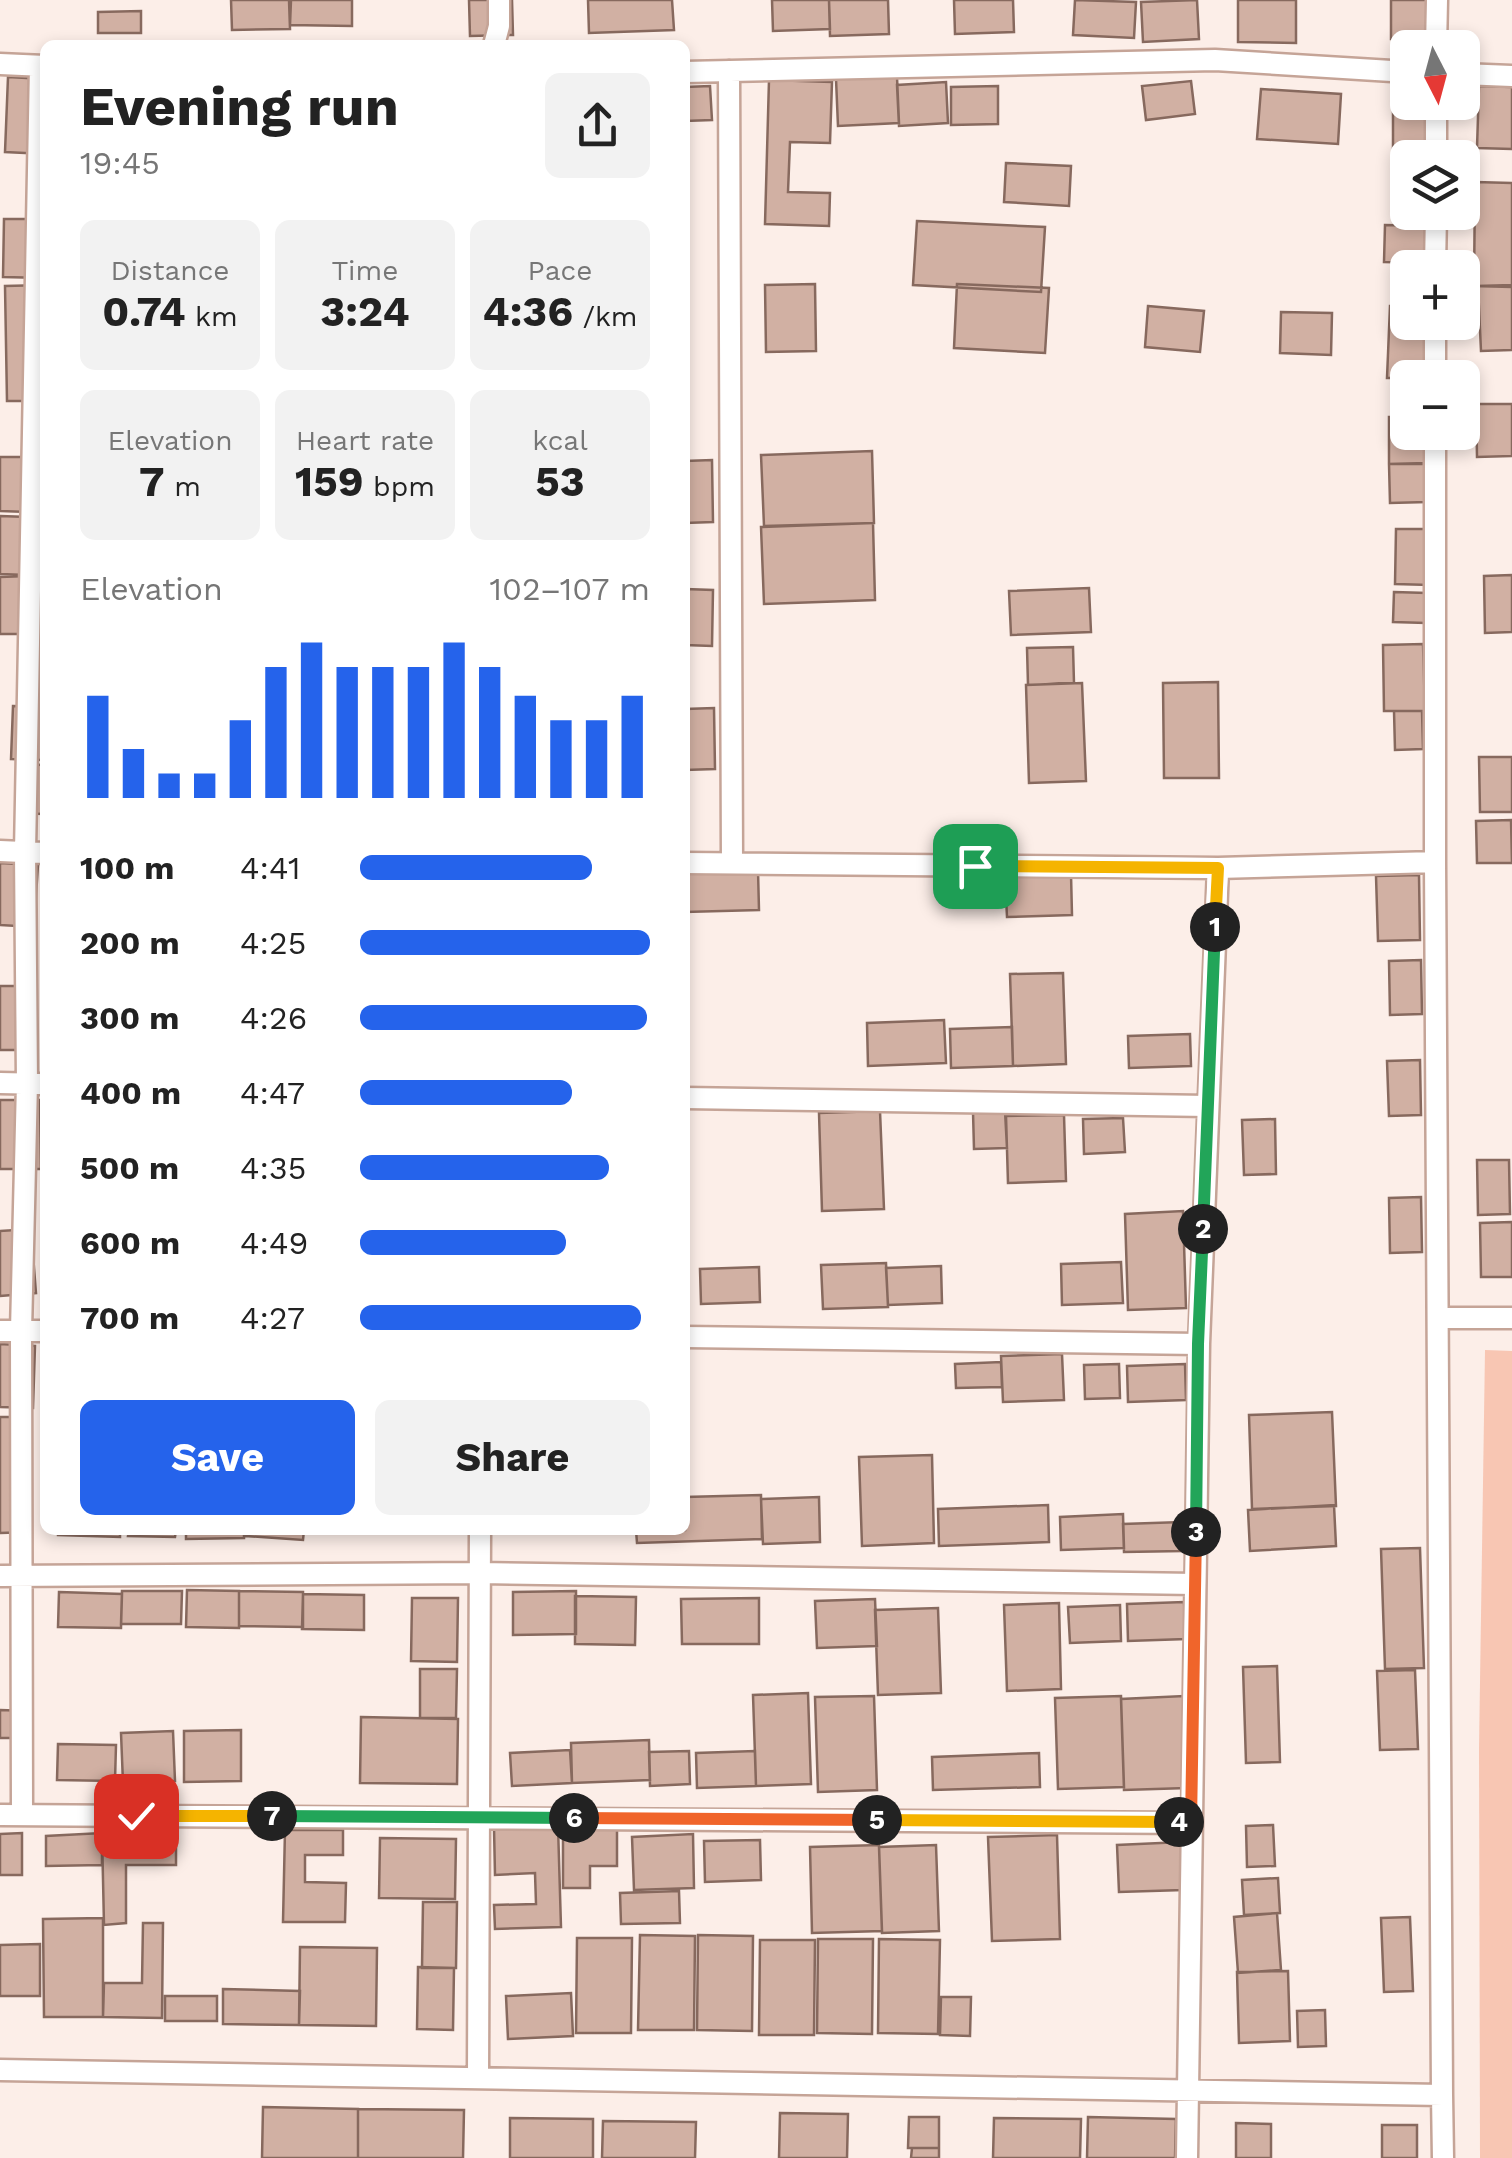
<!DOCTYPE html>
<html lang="en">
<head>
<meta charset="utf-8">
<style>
	:root { --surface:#fff; --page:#f2f2f2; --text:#222; --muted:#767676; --accent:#2563eb }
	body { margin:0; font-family:"Work Sans",sans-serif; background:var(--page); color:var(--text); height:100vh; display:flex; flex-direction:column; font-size:38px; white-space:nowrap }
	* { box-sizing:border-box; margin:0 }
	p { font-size:32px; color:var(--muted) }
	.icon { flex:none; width:55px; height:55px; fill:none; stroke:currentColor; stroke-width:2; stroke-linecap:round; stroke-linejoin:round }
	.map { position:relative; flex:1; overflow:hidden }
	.panel { position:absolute; left:40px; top:40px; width:650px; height:1495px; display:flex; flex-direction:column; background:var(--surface); border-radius:15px; box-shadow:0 5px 15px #0003 }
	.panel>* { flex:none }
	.needle { width:65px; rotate:174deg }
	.controls { position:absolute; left:1390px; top:30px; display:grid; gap:20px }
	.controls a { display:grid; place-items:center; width:90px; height:90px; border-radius:15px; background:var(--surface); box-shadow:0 5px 15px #0003; font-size:50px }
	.pin { position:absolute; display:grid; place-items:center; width:85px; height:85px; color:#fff; margin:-42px; border-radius:20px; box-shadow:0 5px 15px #0006 }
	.km { position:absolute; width:50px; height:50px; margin:-25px; border-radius:50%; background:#222; color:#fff; font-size:28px; line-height:50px; text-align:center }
	.round { display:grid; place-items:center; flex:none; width:105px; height:105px; border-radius:15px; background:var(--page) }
	.overview { display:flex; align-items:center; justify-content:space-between; height:170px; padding:0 40px }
	h1 { font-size:55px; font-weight:700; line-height:75px }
	.stats { display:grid; grid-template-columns:repeat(3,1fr); gap:15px; height:170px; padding:10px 40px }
	.stats div { display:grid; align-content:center; border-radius:15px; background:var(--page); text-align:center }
	.stats b { font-size:42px; font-weight:700 }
	.stats small { font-size:28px; font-weight:400 }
	.stats p { font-size:28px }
	.chart { height:280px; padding:20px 40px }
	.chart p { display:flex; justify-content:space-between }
	.chart svg { width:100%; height:180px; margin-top:10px; stroke:var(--accent); stroke-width:6 }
	.button { display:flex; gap:20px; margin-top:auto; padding:20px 40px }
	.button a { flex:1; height:115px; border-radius:15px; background:var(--accent); color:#fff; font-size:40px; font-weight:700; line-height:115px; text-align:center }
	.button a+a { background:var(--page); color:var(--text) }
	ul { padding:0 40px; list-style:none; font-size:32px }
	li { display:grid; grid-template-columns:160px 120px 1fr; align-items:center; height:75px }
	li i { height:25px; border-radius:12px; background:var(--accent) }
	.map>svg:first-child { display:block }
	.green { fill:#f8c6b3 }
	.building { fill:#d1b0a3; stroke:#87695e; stroke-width:2.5 }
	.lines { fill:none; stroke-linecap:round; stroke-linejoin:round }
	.street-casing { stroke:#c5a497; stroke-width:25 }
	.street { stroke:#fff; stroke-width:20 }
	.split-1-casing { stroke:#fff; stroke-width:20 }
	.split-2-casing { stroke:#fff; stroke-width:20 }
	.split-3-casing { stroke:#fff; stroke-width:20 }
	.split-4-casing { stroke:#fff; stroke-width:20 }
	.split-5-casing { stroke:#fff; stroke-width:20 }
	.split-6-casing { stroke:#fff; stroke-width:20 }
	.split-7-casing { stroke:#fff; stroke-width:20 }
	.split-8-casing { stroke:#fff; stroke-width:20 }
	.split-1 { stroke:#f5b400; stroke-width:12 }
	.split-2 { stroke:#22a559; stroke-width:12 }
	.split-3 { stroke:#22a559; stroke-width:12 }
	.split-4 { stroke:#f0652b; stroke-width:12 }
	.split-5 { stroke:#f5b400; stroke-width:12 }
	.split-6 { stroke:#f0652b; stroke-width:12 }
	.split-7 { stroke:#22a559; stroke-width:12 }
	.split-8 { stroke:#f5b400; stroke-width:12 }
</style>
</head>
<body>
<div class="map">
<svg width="1512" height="2158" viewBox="0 0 1512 2158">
	<rect width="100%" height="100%" fill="#fceee8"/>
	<path class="green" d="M 1485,1350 L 1512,1351 L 1512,2158 L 1480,2158 L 1479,1749 Z"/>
	<path class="building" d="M 231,0 L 289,0 L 290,29 L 232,30 Z
		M 291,0 L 352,0 L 352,26 L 290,25 Z
		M 469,0 L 512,0 L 513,35 L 470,36 Z
		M 588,0 L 672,0 L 674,30 L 589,33 Z
		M 772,0 L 829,0 L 830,29 L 773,31 Z
		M 829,0 L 888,0 L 889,34 L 830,36 Z
		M 954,0 L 1013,0 L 1014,32 L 955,34 Z
		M 1075,0 L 1136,2 L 1134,38 L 1073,35 Z
		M 1197,0 L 1199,39 L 1143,42 L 1141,2 Z
		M 1238,0 L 1296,0 L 1296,43 L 1238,42 Z
		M 1391,0 L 1441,0 L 1440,41 L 1391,39 Z
		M 141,11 L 141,33 L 98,33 L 98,12 Z
		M 8,77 L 45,79 L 45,154 L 5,152 Z
		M 897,77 L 899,123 L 838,126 L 836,79 Z
		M 769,80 L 832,82 L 830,143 L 790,142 L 788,192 L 830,193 L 829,226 L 765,224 Z
		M 1191,81 L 1195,114 L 1146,120 L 1142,86 Z
		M 946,82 L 948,123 L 899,126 L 897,85 Z
		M 710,86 L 712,120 L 685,121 L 685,87 Z
		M 998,86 L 998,124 L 951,125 L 951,87 Z
		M 1479,86 L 1512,87 L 1512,149 L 1477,148 Z
		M 1261,89 L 1341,94 L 1338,144 L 1257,139 Z
		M 1393,89 L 1408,89 L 1408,102 L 1440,102 L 1440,158 L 1408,158 L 1408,165 L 1393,165 Z
		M 1006,163 L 1071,166 L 1069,206 L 1004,202 Z
		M 1475,182 L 1512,183 L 1512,287 L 1474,286 Z
		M 4,219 L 45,219 L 45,278 L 3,277 Z
		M 917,221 L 1045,227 L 1041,292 L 913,285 Z
		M 1385,225 L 1430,226 L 1429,263 L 1384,262 Z
		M 815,284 L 816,351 L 766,352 L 765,285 Z
		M 957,284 L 1049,288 L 1045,353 L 954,348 Z
		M 45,285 L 45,401 L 7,401 L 5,286 Z
		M 1512,285 L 1512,350 L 1481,351 L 1478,286 Z
		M 1148,306 L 1204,311 L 1200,352 L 1145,347 Z
		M 1390,306 L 1408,306 L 1408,322 L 1428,322 L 1425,378 L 1387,378 Z
		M 1281,312 L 1332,313 L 1331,355 L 1280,353 Z
		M 1476,404 L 1512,404 L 1512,456 L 1477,457 Z
		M 1389,417 L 1408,417 L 1408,432 L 1428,432 L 1428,464 L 1389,464 Z
		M 872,451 L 874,523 L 764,526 L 761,455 Z
		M 0,457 L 28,457 L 28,512 L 0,511 Z
		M 712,460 L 713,522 L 685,523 L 685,461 Z
		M 1426,463 L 1427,502 L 1390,503 L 1389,464 Z
		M 0,516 L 28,517 L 27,575 L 0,574 Z
		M 873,523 L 875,600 L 764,604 L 761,527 Z
		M 1396,529 L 1431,529 L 1430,585 L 1395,584 Z
		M 1512,575 L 1512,632 L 1485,633 L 1484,576 Z
		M 28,576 L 29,634 L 0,634 L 0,577 Z
		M 1089,588 L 1091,632 L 1011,635 L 1009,591 Z
		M 685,589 L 713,590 L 712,646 L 685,645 Z
		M 1394,592 L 1427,593 L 1426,623 L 1393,622 Z
		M 1423,644 L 1425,711 L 1384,711 L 1383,645 Z
		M 1073,647 L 1074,683 L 1028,685 L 1027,648 Z
		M 1218,682 L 1219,778 L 1164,778 L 1163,683 Z
		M 1082,683 L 1086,781 L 1029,783 L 1026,685 Z
		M 13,706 L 43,707 L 42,760 L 11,759 Z
		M 714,708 L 715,769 L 685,770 L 685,709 Z
		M 1394,711 L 1422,711 L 1423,749 L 1395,750 Z
		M 1479,757 L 1512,757 L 1512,812 L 1480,812 Z
		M 17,764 L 44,765 L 43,814 L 16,813 Z
		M 1511,820 L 1512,863 L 1477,863 L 1476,821 Z
		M 0,863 L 38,865 L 34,927 L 0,925 Z
		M 758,870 L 759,910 L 685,912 L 685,872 Z
		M 1071,874 L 1072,915 L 1007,917 L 1005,877 Z
		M 1419,875 L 1420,940 L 1378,941 L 1376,876 Z
		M 1421,960 L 1422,1014 L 1390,1015 L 1389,961 Z
		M 1063,973 L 1066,1064 L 1013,1066 L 1010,974 Z
		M 0,986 L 31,986 L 30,1050 L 0,1050 Z
		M 944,1020 L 946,1063 L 868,1066 L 867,1023 Z
		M 1012,1027 L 1013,1066 L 951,1068 L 950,1029 Z
		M 1190,1034 L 1191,1066 L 1129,1068 L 1128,1036 Z
		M 1420,1060 L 1421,1115 L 1389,1116 L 1387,1061 Z
		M 0,1100 L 40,1100 L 41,1169 L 0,1169 Z
		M 880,1111 L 884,1209 L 822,1211 L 819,1113 Z
		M 1005,1111 L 1007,1148 L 974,1149 L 973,1112 Z
		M 1064,1115 L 1066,1181 L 1008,1183 L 1006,1116 Z
		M 1123,1118 L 1125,1152 L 1084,1154 L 1083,1119 Z
		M 1275,1119 L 1276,1174 L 1244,1175 L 1242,1120 Z
		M 1477,1160 L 1509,1160 L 1510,1214 L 1478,1215 Z
		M 1421,1197 L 1422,1252 L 1390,1253 L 1389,1198 Z
		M 1183,1211 L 1186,1308 L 1128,1310 L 1125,1214 Z
		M 1512,1222 L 1512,1277 L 1481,1277 L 1480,1223 Z
		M 31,1229 L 36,1293 L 0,1296 L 0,1231 Z
		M 1121,1262 L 1123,1303 L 1062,1305 L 1061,1264 Z
		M 886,1263 L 888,1307 L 823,1309 L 821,1265 Z
		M 941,1266 L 942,1303 L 888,1305 L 886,1268 Z
		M 759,1267 L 760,1302 L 701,1304 L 700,1269 Z
		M 0,1344 L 35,1346 L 33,1408 L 0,1407 Z
		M 1062,1354 L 1064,1400 L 1003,1402 L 1001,1356 Z
		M 1001,1362 L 1002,1387 L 956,1388 L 955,1364 Z
		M 1119,1364 L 1120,1398 L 1085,1399 L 1084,1365 Z
		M 1185,1364 L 1186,1400 L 1128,1402 L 1127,1366 Z
		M 1332,1412 L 1336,1506 L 1252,1509 L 1249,1415 Z
		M 0,1417 L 29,1417 L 31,1532 L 0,1533 Z
		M 932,1455 L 934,1543 L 862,1546 L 859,1457 Z
		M 761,1495 L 762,1539 L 637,1543 L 636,1530 L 685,1530 L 685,1497 Z
		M 819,1497 L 820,1542 L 763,1544 L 761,1499 Z
		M 1048,1505 L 1049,1542 L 939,1546 L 938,1509 Z
		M 1334,1505 L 1336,1546 L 1250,1551 L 1248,1510 Z
		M 1123,1514 L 1124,1548 L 1061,1550 L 1060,1517 Z
		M 1182,1522 L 1183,1551 L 1124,1552 L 1123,1524 Z
		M 58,1530 L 120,1530 L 120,1537 L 58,1535 Z
		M 129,1530 L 176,1530 L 175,1537 L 128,1536 Z
		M 186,1530 L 244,1530 L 244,1538 L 186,1539 Z
		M 246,1530 L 304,1530 L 303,1540 L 246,1536 Z
		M 1420,1548 L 1424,1668 L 1385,1669 L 1381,1549 Z
		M 187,1590 L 239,1591 L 239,1628 L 186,1627 Z
		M 122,1591 L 182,1591 L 181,1624 L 121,1624 Z
		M 239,1591 L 303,1592 L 303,1627 L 239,1626 Z
		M 576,1591 L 576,1634 L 513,1635 L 513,1592 Z
		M 59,1592 L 122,1594 L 121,1628 L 58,1627 Z
		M 303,1594 L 364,1595 L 364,1630 L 302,1629 Z
		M 575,1596 L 636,1597 L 635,1645 L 575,1644 Z
		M 412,1598 L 458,1598 L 457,1662 L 411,1661 Z
		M 759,1598 L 759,1644 L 682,1644 L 681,1599 Z
		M 875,1599 L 877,1646 L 817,1648 L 815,1601 Z
		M 1184,1602 L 1186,1639 L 1128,1641 L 1127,1604 Z
		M 1059,1603 L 1061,1689 L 1007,1691 L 1004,1605 Z
		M 1120,1605 L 1121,1641 L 1070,1643 L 1068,1607 Z
		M 938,1608 L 941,1693 L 878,1695 L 875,1610 Z
		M 1277,1666 L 1280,1762 L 1246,1763 L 1243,1667 Z
		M 420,1669 L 457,1669 L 456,1718 L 420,1718 Z
		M 1415,1670 L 1418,1749 L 1380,1750 L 1377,1671 Z
		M 808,1693 L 811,1784 L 756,1786 L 753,1695 Z
		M 874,1696 L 877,1790 L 818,1792 L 815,1697 Z
		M 1121,1696 L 1124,1787 L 1058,1789 L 1055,1698 Z
		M 1184,1696 L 1187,1788 L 1124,1790 L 1121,1699 Z
		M 0,1710 L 28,1711 L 28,1738 L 0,1738 Z
		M 361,1717 L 458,1719 L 457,1784 L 360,1783 Z
		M 241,1730 L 241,1781 L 184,1782 L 184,1731 Z
		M 173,1731 L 175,1781 L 123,1783 L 121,1733 Z
		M 649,1740 L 650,1780 L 572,1783 L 571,1743 Z
		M 58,1744 L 116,1745 L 115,1781 L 57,1780 Z
		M 570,1750 L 572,1783 L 512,1786 L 510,1753 Z
		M 689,1751 L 690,1784 L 650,1786 L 649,1752 Z
		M 755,1751 L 756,1786 L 697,1788 L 696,1753 Z
		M 1039,1753 L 1040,1787 L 933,1790 L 932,1757 Z
		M 1273,1825 L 1275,1866 L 1247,1867 L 1246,1826 Z
		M 558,1826 L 561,1927 L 495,1929 L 494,1905 L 536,1904 L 535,1873 L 495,1875 L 494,1828 Z
		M 563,1829 L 617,1829 L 617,1866 L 590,1866 L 590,1888 L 563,1888 Z
		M 285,1830 L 343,1830 L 343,1855 L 305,1855 L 305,1882 L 346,1883 L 345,1922 L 283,1922 Z
		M 22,1833 L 22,1875 L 0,1875 L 0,1834 Z
		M 102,1833 L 176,1833 L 176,1865 L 126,1865 L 126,1923 L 104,1925 Z
		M 102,1833 L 102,1865 L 46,1866 L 46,1836 Z
		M 693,1834 L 694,1888 L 634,1890 L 632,1837 Z
		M 1057,1835 L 1060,1939 L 992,1941 L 988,1837 Z
		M 380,1838 L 456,1839 L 455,1899 L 379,1898 Z
		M 760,1840 L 761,1880 L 705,1882 L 704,1841 Z
		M 1182,1842 L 1183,1890 L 1119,1892 L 1117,1845 Z
		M 879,1845 L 882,1931 L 812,1933 L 810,1847 Z
		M 936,1845 L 939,1931 L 882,1933 L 879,1847 Z
		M 1278,1878 L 1280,1913 L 1244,1915 L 1242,1880 Z
		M 679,1891 L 680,1923 L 621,1924 L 620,1893 Z
		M 423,1902 L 457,1902 L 456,1968 L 422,1968 Z
		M 1277,1913 L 1281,1970 L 1238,1973 L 1234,1917 Z
		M 1410,1917 L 1413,1991 L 1384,1992 L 1381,1918 Z
		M 103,1918 L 103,2017 L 44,2017 L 43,1919 Z
		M 143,1923 L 163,1923 L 162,2018 L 103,2017 L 104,1983 L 142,1983 Z
		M 640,1935 L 695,1936 L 694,2030 L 638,2030 Z
		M 698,1935 L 753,1936 L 752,2031 L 697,2030 Z
		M 577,1938 L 632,1938 L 631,2033 L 576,2033 Z
		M 818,1939 L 873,1939 L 872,2034 L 817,2033 Z
		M 879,1939 L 940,1940 L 938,2034 L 878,2033 Z
		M 760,1940 L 815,1940 L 814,2035 L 759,2035 Z
		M 40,1944 L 40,1996 L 0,1996 L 0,1945 Z
		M 300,1947 L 377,1948 L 376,2026 L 299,2025 Z
		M 418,1967 L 454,1968 L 453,2030 L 417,2029 Z
		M 1288,1971 L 1290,2041 L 1239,2043 L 1237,1972 Z
		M 223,1989 L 300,1991 L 299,2025 L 223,2024 Z
		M 571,1993 L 573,2036 L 508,2039 L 506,1996 Z
		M 165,1996 L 217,1996 L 217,2021 L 165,2021 Z
		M 941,1997 L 971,1997 L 970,2036 L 940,2035 Z
		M 1325,2010 L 1326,2046 L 1298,2047 L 1297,2011 Z
		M 263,2107 L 358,2109 L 358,2158 L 262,2158 Z
		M 358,2109 L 464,2110 L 463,2158 L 358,2158 Z
		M 780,2113 L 848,2114 L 847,2158 L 779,2158 Z
		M 909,2117 L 939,2117 L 939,2148 L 908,2148 Z
		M 1088,2117 L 1176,2119 L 1175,2158 L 1087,2158 Z
		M 510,2118 L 593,2119 L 593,2158 L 510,2158 Z
		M 994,2118 L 1081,2119 L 1080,2158 L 993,2158 Z
		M 603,2121 L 696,2122 L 695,2158 L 602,2158 Z
		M 1236,2123 L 1271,2124 L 1271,2158 L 1236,2158 Z
		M 1382,2125 L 1417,2125 L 1417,2158 L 1382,2158 Z
		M 912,2148 L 939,2148 L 939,2158 L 911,2158 Z"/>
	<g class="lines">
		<g class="street-casing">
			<path id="street" d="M 494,45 L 499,26 L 499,0
				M 1436,48 L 1437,0
				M 0,64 L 45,66
				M 729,71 L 732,863
				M 685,72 L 1215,60 L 1408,72
				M 1462,74 L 1512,76
				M 1436,158 L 1436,102
				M 1435,268 L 1436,212
				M 1435,378 L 1435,322
				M 0,851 L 45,853
				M 685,863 L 1218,868 L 1435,862
				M 0,1083 L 45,1084
				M 685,1098 L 1208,1106
				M 1438,1318 L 1512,1318
				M 0,1331 L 45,1331
				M 685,1337 L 1199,1344
				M 0,1576 L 480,1573 L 1195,1584
				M 0,1815 L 1191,1823
				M 22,1815 L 21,1331 L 27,1083 L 25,852 L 40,66
				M 0,2070 L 1442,2095 L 1435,862 L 1435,432
				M 478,2078 L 480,1530
				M 1442,2095 L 1443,2158
				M 1187,2158 L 1199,1344 L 1218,868"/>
		</g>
		<use href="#street" class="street"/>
	</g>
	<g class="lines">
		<g class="split-1-casing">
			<path id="split-1" d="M 975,866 L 1218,868 L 1215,927"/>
		</g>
		<g class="split-2-casing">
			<path id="split-2" d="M 1203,1229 L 1215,927"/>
		</g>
		<g class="split-3-casing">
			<path id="split-3" d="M 1196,1532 L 1198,1344 L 1203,1229"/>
		</g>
		<g class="split-4-casing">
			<path id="split-4" d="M 1179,1822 L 1191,1822 L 1196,1532"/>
		</g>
		<g class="split-5-casing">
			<path id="split-5" d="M 877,1820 L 1179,1822"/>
		</g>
		<g class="split-6-casing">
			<path id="split-6" d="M 574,1818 L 877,1820"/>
		</g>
		<g class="split-7-casing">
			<path id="split-7" d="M 272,1816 L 574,1818"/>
		</g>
		<g class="split-8-casing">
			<path id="split-8" d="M 136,1816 L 272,1816"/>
		</g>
		<use href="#split-1" class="split-1"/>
		<use href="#split-2" class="split-2"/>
		<use href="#split-3" class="split-3"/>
		<use href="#split-4" class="split-4"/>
		<use href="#split-5" class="split-5"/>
		<use href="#split-6" class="split-6"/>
		<use href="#split-7" class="split-7"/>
		<use href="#split-8" class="split-8"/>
	</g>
</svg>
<div class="controls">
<a><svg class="needle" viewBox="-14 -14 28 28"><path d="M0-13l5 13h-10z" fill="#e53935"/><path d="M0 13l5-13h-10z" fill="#767676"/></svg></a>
<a><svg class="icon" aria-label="layers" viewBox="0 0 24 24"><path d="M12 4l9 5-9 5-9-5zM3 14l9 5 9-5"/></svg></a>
<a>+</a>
<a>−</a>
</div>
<div class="pin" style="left:975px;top:866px;background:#1e9e55"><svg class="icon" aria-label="arrive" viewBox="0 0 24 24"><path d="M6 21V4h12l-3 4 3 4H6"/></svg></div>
<div class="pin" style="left:136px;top:1816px;background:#d93025"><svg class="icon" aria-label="check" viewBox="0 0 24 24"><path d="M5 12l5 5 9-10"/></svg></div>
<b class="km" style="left:1215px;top:927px">1</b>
<b class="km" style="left:1203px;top:1229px">2</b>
<b class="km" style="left:1196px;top:1532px">3</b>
<b class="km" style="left:1179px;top:1822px">4</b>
<b class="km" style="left:877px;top:1820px">5</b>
<b class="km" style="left:574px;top:1818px">6</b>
<b class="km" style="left:272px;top:1816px">7</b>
<section class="panel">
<div class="overview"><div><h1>Evening run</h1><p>19:45</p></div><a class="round"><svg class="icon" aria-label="share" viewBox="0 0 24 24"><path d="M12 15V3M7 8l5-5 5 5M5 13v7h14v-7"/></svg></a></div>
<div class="stats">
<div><p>Distance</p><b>0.74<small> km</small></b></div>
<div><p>Time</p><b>3:24</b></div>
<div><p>Pace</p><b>4:36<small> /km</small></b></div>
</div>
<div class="stats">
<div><p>Elevation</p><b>7<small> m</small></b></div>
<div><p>Heart rate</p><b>159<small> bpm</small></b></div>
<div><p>kcal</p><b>53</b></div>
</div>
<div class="chart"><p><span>Elevation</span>102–107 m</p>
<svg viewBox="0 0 160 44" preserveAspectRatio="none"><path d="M5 44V19M15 44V32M25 44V38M35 44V38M45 44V25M55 44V12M65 44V6M75 44V12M85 44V12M95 44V12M105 44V6M115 44V12M125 44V19M135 44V25M145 44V25M155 44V19"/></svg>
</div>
<ul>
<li><b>100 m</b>4:41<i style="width:80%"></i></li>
<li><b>200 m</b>4:25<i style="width:100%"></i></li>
<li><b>300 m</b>4:26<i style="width:99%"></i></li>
<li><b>400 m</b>4:47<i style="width:73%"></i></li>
<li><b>500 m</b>4:35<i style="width:86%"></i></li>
<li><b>600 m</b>4:49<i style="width:71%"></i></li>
<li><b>700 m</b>4:27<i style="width:97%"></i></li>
</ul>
<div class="button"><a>Save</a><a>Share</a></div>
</section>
</div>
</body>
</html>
